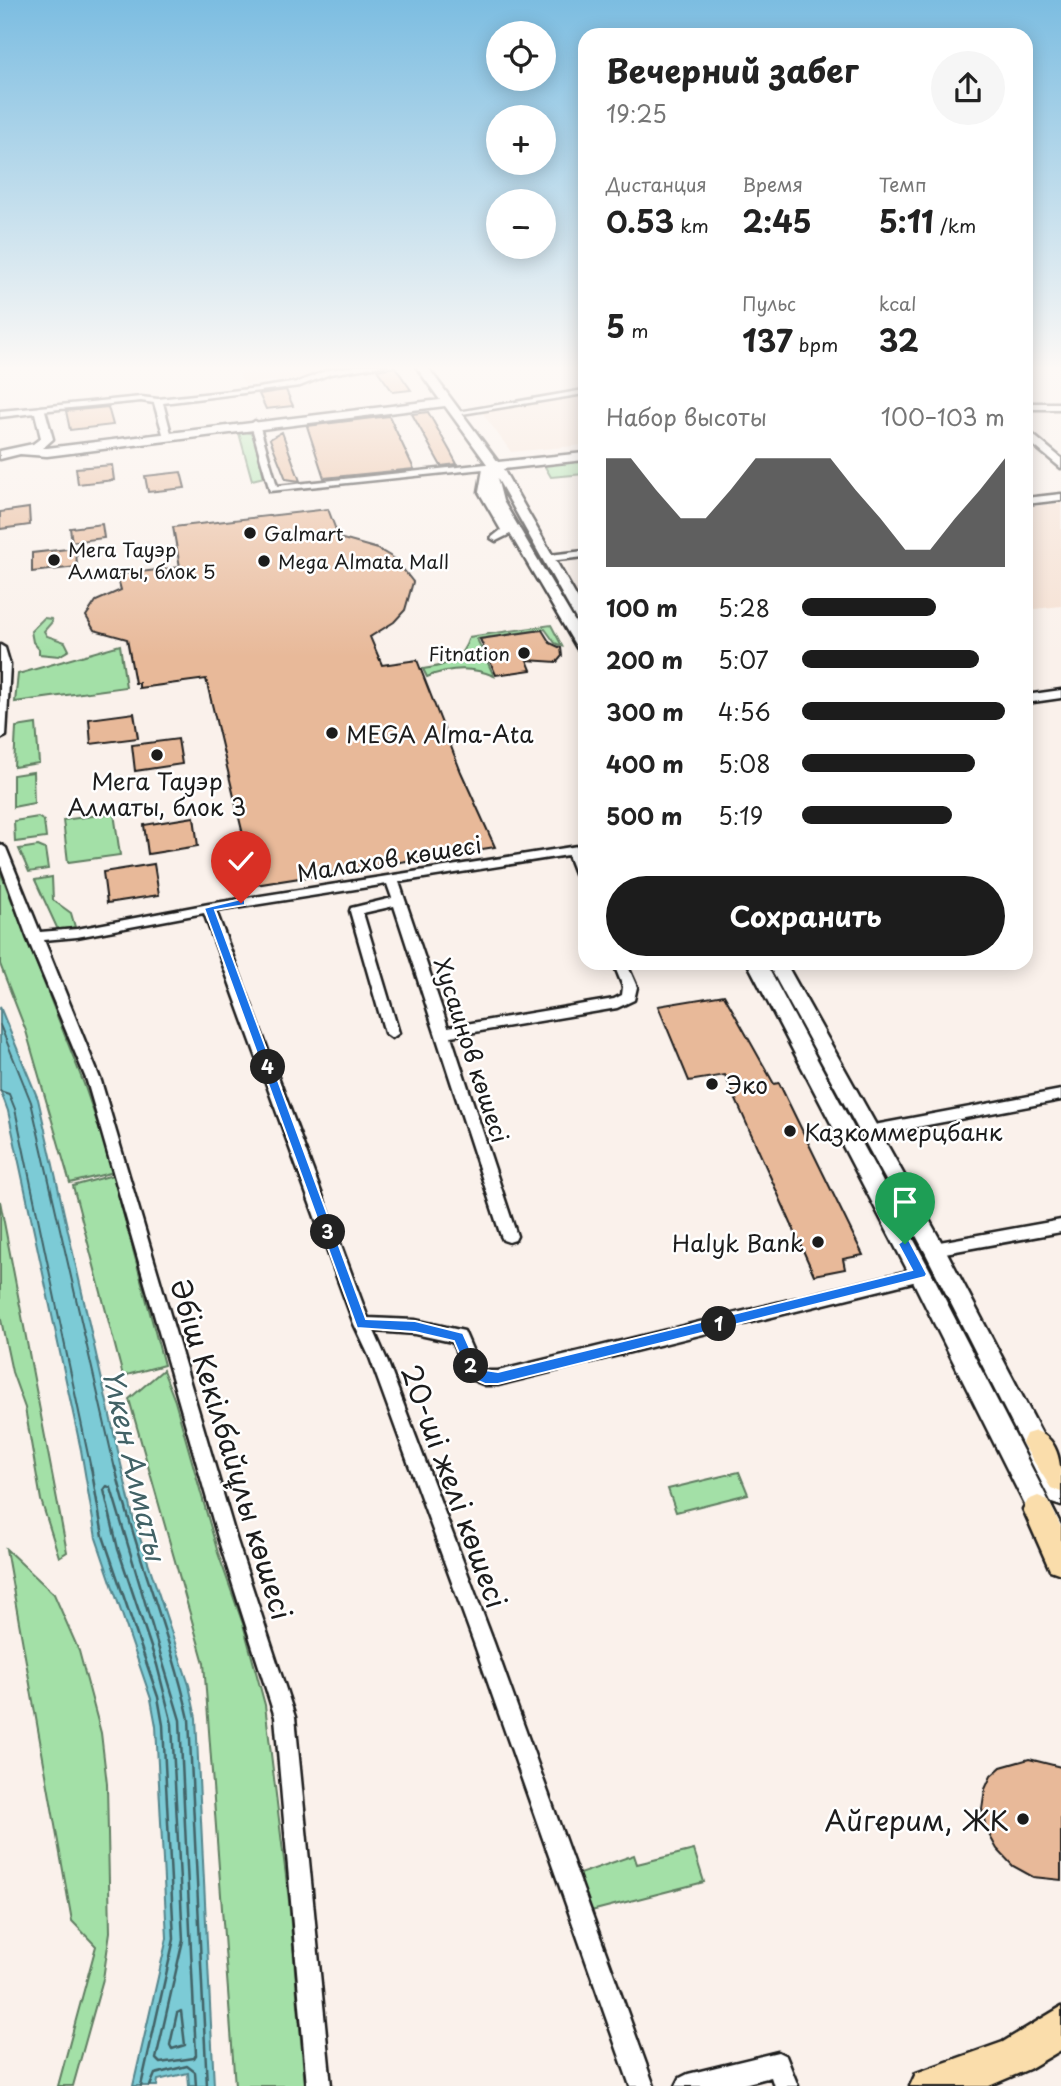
<!DOCTYPE html>
<html lang="ru">
<head>
<meta charset="utf-8">
<style>
	:root { --surface:#fff; --page:#f6f6f6; --text:#222; --muted:#767676; --accent:#1c1c1c }
	body { margin:0; font-family:"Playpen Sans",sans-serif; background:var(--page); color:var(--text); height:100vh; display:flex; flex-direction:column; font-size:26px; white-space:nowrap }
	* { box-sizing:border-box; margin:0 }
	p { font-size:23px; color:var(--muted) }
	.icon { flex:none; width:38px; height:38px; fill:none; stroke:currentColor; stroke-width:2; stroke-linecap:round; stroke-linejoin:round }
	.map { position:relative; flex:1; overflow:hidden }
	.side { position:absolute; left:578px; top:28px; width:455px; height:942px; display:flex; flex-direction:column; background:var(--surface); border-radius:21px; box-shadow:0 4px 18px #0003 }
	.side>* { flex:none }
	.fabs { position:absolute; left:486px; top:21px; display:grid; gap:14px }
	.fabs a { display:grid; place-items:center; width:70px; height:70px; border-radius:50%; background:var(--surface); box-shadow:0 4px 18px #0003; font-size:35px }
	.pin { position:absolute; display:grid; place-items:center; width:60px; height:60px; color:#fff; margin:-72px -30px; border-radius:50% 50% 50% 0; rotate:-45deg; box-shadow:0 0 7px #0007 }
	.pin .icon { rotate:45deg }
	.km { position:absolute; width:35px; height:35px; margin:-18px; border-radius:50%; background:#222; color:#fff; font-size:19px; line-height:35px; text-align:center }
	.round { display:grid; place-items:center; flex:none; width:74px; height:74px; border-radius:37px; background:var(--page) }
	.headline { display:flex; align-items:center; justify-content:space-between; height:119px; padding:0 28px }
	h1 { font-size:32px; font-weight:700; line-height:52px }
	.figures { display:grid; grid-template-columns:repeat(3,1fr); gap:10px; height:119px; padding:7px 28px }
	.figures div { display:grid; align-content:center }
	.figures b { font-size:30px; font-weight:700 }
	.figures small { font-size:19px; font-weight:400 }
	.figures p { font-size:19px }
	.chart { height:196px; padding:14px 28px }
	.chart p { display:flex; justify-content:space-between }
	.chart svg { width:100%; height:126px; margin-top:7px; fill:var(--accent); opacity:.7 }
	.action { display:flex; gap:14px; margin-top:auto; padding:14px 28px }
	.action a { flex:1; height:80px; border-radius:42px; background:var(--accent); color:#fff; font-size:28px; font-weight:700; line-height:80px; text-align:center }
	ul { padding:0 28px; list-style:none; font-size:23px }
	li { display:grid; grid-template-columns:112px 84px 1fr; align-items:center; height:52px }
	li i { height:18px; border-radius:9px; background:var(--accent) }
	.map>svg:first-child { display:block }
	.built { fill:#f5e0d2 }
	.green { fill:#a3e0a7; stroke:#607e62; stroke-width:2 }
	.water { fill:#7bcbd6; stroke:#55858c; stroke-width:2 }
	.lines { fill:none; stroke-linecap:round; stroke-linejoin:round }
	.shore-far1 { stroke:#426266; stroke-width:2 }
	.shore { stroke:#426266; stroke-width:2.5 }
	.building { fill:#e8b999; stroke:#1c1c1c; stroke-width:2 }
	.street-casing { stroke:#1c1c1c; stroke-width:5 }
	.secondary-casing { stroke:#1c1c1c; stroke-width:5 }
	.primary-casing { stroke:#1c1c1c; stroke-width:5 }
	.street { fill:#fff; fill-rule:evenodd }
	.secondary { fill:#fff; fill-rule:evenodd }
	.primary { fill:#faddab; fill-rule:evenodd }
	.route { fill:#1a73e8; stroke:#fff; stroke-width:2 }
	.poi-dot { fill:#1c1c1c; stroke:#fff; stroke-width:2.5 }
	.labels { text-anchor:middle; dominant-baseline:central; stroke-width:5; stroke-linejoin:round; paint-order:stroke }
	.far-poi-label { font-size:19px; fill:#1c1c1c; stroke:#fff; text-anchor:start }
	.poi-label { font-size:23px; fill:#1c1c1c; stroke:#fff; text-anchor:start }
	.street-label { font-size:23px; fill:#1c1c1c; stroke:#fff }
	.near-street-label { font-size:28px; fill:#1c1c1c; stroke:#fff }
	.near-water-label { font-size:28px; font-style:italic; fill:#426266; stroke:#fff }
	.near-poi-label { font-size:28px; fill:#1c1c1c; stroke:#fff; text-anchor:end }
</style>
</head>
<body>
<div class="map">
<svg width="1061" height="2086" viewBox="0 0 1061 2086">
	<rect width="100%" height="100%" fill="#faf1eb"/>
	<filter id="ink" filterUnits="userSpaceOnUse"><feTurbulence type="fractalNoise" baseFrequency=".0143" numOctaves="2"/><feDisplacementMap in="SourceGraphic" scale="14" xChannelSelector="R" yChannelSelector="G"/><feConvolveMatrix kernelMatrix="1 2 1 2 8 2 1 2 1" color-interpolation-filters="sRGB"/></filter>
	<g filter="url(#ink)">
		<path class="built" d="M 234,365 L 353,365 L 326,368 L 302,378 L 244,384 Z
			M 584,396 L 584,445 L 511,452 L 481,411 Z
			M 1061,503 L 1061,606 L 1026,610 L 1026,507 Z"/>
		<path class="green" d="M 246,432 L 253,434 L 264,477 L 252,480 L 239,433 Z
			M 584,460 L 584,474 L 551,477 L 544,465 Z
			M 44,618 L 51,619 L 52,622 L 44,631 L 47,636 L 65,642 L 69,650 L 59,656 L 39,654 L 39,649 L 33,642 L 31,631 Z
			M 551,625 L 562,646 L 555,643 L 545,629 L 477,639 L 494,676 C 471,666 450,667 427,677 L 423,669 C 446,666 462,661 469,637 Z
			M 120,645 L 126,687 L 15,702 L 18,674 Z
			M 36,724 L 39,763 L 14,767 L 16,727 Z
			M 33,772 L 34,803 L 13,807 L 13,775 Z
			M 114,813 L 120,855 L 68,862 L 63,820 Z
			M 38,817 L 44,821 L 46,838 L 15,842 L 14,821 Z
			M 38,846 L 45,849 L 48,869 L 29,872 L 19,849 Z
			M 0,871 L 84,1084 L 114,1172 L 70,1183 L 26,1031 L 0,964 Z
			M 52,877 L 53,900 L 71,913 L 75,927 L 58,930 L 35,880 Z
			M 113,1175 L 164,1365 L 123,1376 L 73,1186 Z
			M 0,1201 L 67,1552 L 59,1557 L 41,1500 L 25,1408 L 12,1372 L 0,1315 Z
			M 163,1370 L 175,1401 L 218,1553 L 243,1624 L 265,1705 L 289,1901 L 305,2086 L 235,2086 L 204,1663 L 129,1399 Z
			M 739,1472 L 748,1494 L 676,1512 L 668,1489 Z
			M 6,1549 L 54,1594 L 79,1651 L 101,1733 L 107,1784 L 110,1932 L 103,1979 L 73,2086 L 58,2086 L 96,1946 L 72,1921 Z
			M 694,1850 L 704,1882 L 591,1911 L 579,1874 L 634,1855 L 637,1864 Z"/>
		<path class="water" d="M 0,1007 L 38,1099 L 133,1517 L 189,1685 L 196,1718 L 214,2086 L 189,2086 L 188,2073 L 158,2080 L 157,2086 L 133,2086 L 167,1938 L 156,1726 L 151,1699 L 96,1538 L 81,1450 L 8,1111 L 0,1089 Z"/>
		<g class="lines">
			<path class="shore-far1" d="M 0,1025 L 31,1102 L 115,1469
				M 0,1091 L 9,1094 L 15,1109 L 91,1469"/>
			<path class="shore" d="M 91,1467 L 103,1536 L 158,1697 L 163,1725 L 174,1939 L 141,2086
				M 115,1467 C 135,1553 170,1633 189,1719 L 207,2086
				M 107,1486 L 111,1488 L 180,1720 L 196,2055 L 194,2058 L 160,2063 L 156,2059 L 183,1940 L 172,1724 L 157,1665 L 118,1549 L 104,1490 Z
				M 181,2011 L 185,2045 L 172,2049 L 170,2045 L 177,2013 Z
				M 150,2086 L 155,2074 L 187,2066 L 195,2072 L 196,2086"/>
		</g>
		<path class="building" d="M 395,367 L 411,390 L 393,392 L 377,370 Z
			M 286,390 L 293,406 L 266,409 L 259,394 Z
			M 108,407 L 113,425 L 70,430 L 66,411 Z
			M 428,412 L 450,451 L 457,464 L 441,466 L 412,414 Z
			M 389,416 L 414,469 L 324,478 L 307,426 Z
			M 282,432 L 300,481 L 286,479 L 270,439 Z
			M 112,465 L 114,480 L 78,484 L 76,468 Z
			M 181,472 L 185,488 L 148,492 L 145,476 Z
			M 29,508 L 30,525 L 0,529 L 0,512 Z
			M 328,509 L 339,538 L 378,549 L 395,559 L 413,582 L 405,610 L 394,622 L 370,637 L 382,665 L 417,660 L 461,772 L 495,847 L 255,885 L 206,679 L 139,688 L 139,683 L 135,683 L 127,639 L 94,630 L 86,616 L 96,601 L 121,590 L 117,575 L 180,567 L 173,527 Z
			M 102,524 L 104,538 L 72,542 L 70,528 Z
			M 76,548 L 77,567 L 32,572 L 32,553 Z
			M 542,630 L 550,643 L 561,648 L 562,656 L 557,662 L 527,660 L 531,670 L 496,675 L 480,639 Z
			M 134,713 L 138,738 L 91,744 L 89,719 Z
			M 178,739 L 182,764 L 135,771 L 132,745 Z
			M 194,817 L 198,846 L 148,854 L 144,825 Z
			M 154,864 L 159,895 L 107,903 L 103,872 Z
			M 724,995 L 774,1084 L 779,1083 L 863,1255 L 843,1259 L 845,1269 L 814,1275 L 725,1075 L 689,1081 L 658,1006 Z
			M 1029,1759 L 1061,1767 L 1061,1880 L 1033,1877 L 1013,1866 L 997,1849 L 986,1829 L 982,1809 L 985,1789 L 991,1776 L 1001,1767 Z"/>
		<g class="lines">
			<g class="street-casing">
				<path id="street" d="M 363,365 L 386,365 L 330,374 L 300,386 L 163,403 L 172,437 L 168,440 L 164,437 L 154,403 L 141,401 L 40,411 L 36,409 L 40,407 L 141,397 L 158,399 L 258,388 L 298,382 L 328,370 Z
					M 584,390 L 584,394 L 456,415 L 452,413 Z
					M 255,421 L 259,424 L 277,486 L 496,463 L 496,467 L 492,468 L 489,492 L 511,530 L 510,534 L 496,541 L 491,538 L 501,530 L 479,492 L 483,469 L 270,491 L 251,424 Z
					M 1061,494 L 1061,500 L 1026,504 L 1026,498 Z
					M 584,551 L 584,557 L 549,561 L 544,558 L 549,555 Z
					M 0,645 L 5,648 L 10,665 L 6,736 L 0,739 Z
					M 0,844 L 6,848 L 40,932 L 77,929 L 209,904 L 584,845 L 584,853 L 579,853 L 584,867 L 584,885 L 578,881 L 568,855 L 399,882 L 448,1027 L 614,999 L 622,995 L 623,987 L 613,962 L 626,962 L 637,987 L 634,1000 L 617,1008 L 451,1036 L 517,1236 L 515,1240 L 509,1242 L 503,1240 L 501,1236 L 394,906 L 363,913 L 399,1033 L 392,1038 L 385,1033 L 350,911 L 351,908 L 392,898 L 387,884 L 216,911 L 368,1318 L 415,1320 L 464,1331 L 480,1368 L 486,1371 L 498,1371 L 921,1268 L 927,1269 L 929,1274 L 927,1279 L 921,1280 L 498,1385 L 485,1385 L 468,1378 L 452,1342 L 415,1334 L 374,1331 L 386,1358 L 494,1643 L 654,2086 L 630,2086 L 474,1643 L 370,1358 L 354,1324 L 204,913 L 77,937 L 44,940 L 101,1081 L 237,1541 L 295,1717 L 331,2086 L 307,2086 L 275,1717 L 219,1541 L 87,1081 L 27,937 L 0,863 Z
					M 1061,1090 L 1061,1100 L 869,1136 L 864,1135 L 862,1131 L 864,1127 L 869,1126 Z
					M 1061,1220 L 1061,1232 L 934,1255 L 928,1253 L 926,1249 L 928,1245 L 934,1243 Z
					M 778,2052 L 786,2056 L 798,2086 L 774,2086 L 771,2077 L 736,2086 L 676,2086 L 680,2078 L 688,2074 Z"/>
			</g>
			<g class="secondary-casing">
				<path id="secondary" d="M 415,365 L 426,365 L 498,462 L 584,453 L 584,460 L 503,469 L 584,610 L 584,625 L 577,621 L 497,478 L 503,501 L 584,637 L 584,652 L 577,648 L 491,501 L 482,467 L 487,464 L 445,406 L 47,456 L 20,454 L 0,459 L 0,451 L 33,444 L 41,438 L 35,413 L 0,417 L 0,411 L 44,407 L 53,439 L 43,448 L 47,448 L 440,400 Z
					M 1026,403 L 1061,403 L 1061,409 L 1026,409 Z
					M 1026,429 L 1061,458 L 1061,468 L 1026,439 Z
					M 1061,690 L 1061,698 L 1026,703 L 1026,695 Z
					M 747,962 L 765,962 L 929,1268 L 1061,1525 L 1061,1563 L 1052,1559 L 910,1275 Z
					M 767,962 L 785,962 L 942,1243 L 1061,1470 L 1061,1506 L 1052,1503 L 925,1252 Z"/>
			</g>
			<g class="primary-casing">
				<path id="primary" d="M 1036,1431 C 1061,1440 1061,1467 1061,1492 L 1051,1488 L 1022,1443 L 1026,1434 Z
					M 1038,1496 L 1048,1500 L 1061,1527 L 1061,1574 L 1050,1570 L 1023,1509 L 1028,1500 Z
					M 1061,2007 L 1061,2050 L 1029,2069 L 989,2086 L 910,2086 L 916,2073 L 1003,2042 Z"/>
			</g>
			<use href="#street" class="street"/>
			<use href="#secondary" class="secondary"/>
			<use href="#primary" class="primary"/>
		</g>
	</g>
	<linearGradient id="sky" x2="0" y2="1"><stop stop-color="#7cbde1"/><stop offset="0.56" stop-color="#fdf9f6"/><stop offset="1" stop-color="#fdf9f6" stop-opacity="0"/></linearGradient>
	<rect width="1061" height="657" fill="url(#sky)"/>
	<path class="route" d="M 241,899 L 245,900 L 245,905 L 215,910 L 366,1319 L 415,1321 L 463,1333 L 479,1369 L 498,1372 L 912,1270 L 898,1244 L 905,1239 L 909,1240 L 927,1274 L 925,1277 L 498,1384 L 485,1384 L 469,1377 L 454,1341 L 415,1332 L 357,1328 L 204,908 Z"/>
	<g class="poi-dot">
		<circle cx="250" cy="533" r="7"/>
		<circle cx="54" cy="560" r="7"/>
		<circle cx="264" cy="561" r="7"/>
		<circle cx="524" cy="653" r="7"/>
		<circle cx="332" cy="733" r="7"/>
		<circle cx="157" cy="755" r="7"/>
		<circle cx="712" cy="1084" r="7"/>
		<circle cx="790" cy="1131" r="7"/>
		<circle cx="818" cy="1242" r="7"/>
		<circle cx="1023" cy="1819" r="7"/>
	</g>
	<g class="labels">
		<g class="far-poi-label">
			<text x="264" y="533">Galmart</text>
			<text x="68" y="549">Мега Тауэр<tspan x="68" dy="22">Алматы, блок 5</tspan></text>
			<text x="278" y="561">Mega Almata Mall</text>
			<text x="510" y="653" text-anchor="end">Fitnation</text>
		</g>
		<g class="poi-label">
			<text x="346" y="733">MEGA Alma-Ata</text>
			<text x="157" y="780" text-anchor="middle">Мега Тауэр<tspan x="157" dy="26">Алматы, блок 3</tspan></text>
			<text x="726" y="1084">Эко</text>
			<text x="804" y="1131">Казкоммерцбанк</text>
			<text x="804" y="1242" text-anchor="end">Halyk Bank</text>
		</g>
		<g class="street-label">
			<text transform="translate(389 858) rotate(-9)">Малахов көшесі</text>
			<text transform="translate(472 1050) rotate(72)">Хусаинов көшесі</text>
		</g>
		<g class="near-street-label">
			<text transform="translate(232 1449) rotate(73)">Әбіш Кекілбайұлы көшесі</text>
			<text transform="translate(455 1486) rotate(70)">20-ші желі көшесі</text>
		</g>
		<g class="near-water-label">
			<text transform="translate(135 1464) rotate(77)">Үлкен Алматы</text>
		</g>
		<g class="near-poi-label">
			<text x="1009" y="1819">Айгерим, ЖК</text>
		</g>
	</g>
</svg>
<div class="fabs">
<a><svg class="icon" aria-label="locate" viewBox="0 0 24 24"><circle cx="12" cy="12" r="6"/><path d="M12 2v4M12 18v4M2 12h4M18 12h4"/></svg></a>
<a>+</a>
<a>−</a>
</div>
<div class="pin" style="left:905px;top:1244px;background:#1e9e55"><svg class="icon" aria-label="arrive" viewBox="0 0 24 24"><path d="M6 21V4h12l-3 4 3 4H6"/></svg></div>
<div class="pin" style="left:241px;top:903px;background:#d93025"><svg class="icon" aria-label="check" viewBox="0 0 24 24"><path d="M5 12l5 5 9-10"/></svg></div>
<b class="km" style="left:719px;top:1324px">1</b>
<b class="km" style="left:471px;top:1366px">2</b>
<b class="km" style="left:328px;top:1232px">3</b>
<b class="km" style="left:268px;top:1067px">4</b>
<section class="side">
<div class="headline"><div><h1>Вечерний забег</h1><p>19:25</p></div><a class="round"><svg class="icon" aria-label="share" viewBox="0 0 24 24"><path d="M12 15V3M7 8l5-5 5 5M5 13v7h14v-7"/></svg></a></div>
<div class="figures">
<div><p>Дистанция</p><b>0.53<small> km</small></b></div>
<div><p>Время</p><b>2:45</b></div>
<div><p>Темп</p><b>5:11<small> /km</small></b></div>
</div>
<div class="figures">
<div><b>5<small> m</small></b></div>
<div><p>Пульс</p><b>137<small> bpm</small></b></div>
<div><p>kcal</p><b>32</b></div>
</div>
<div class="chart"><p><span>Набор высоты</span>100–103 m</p>
<svg viewBox="0 0 160 44" preserveAspectRatio="none"><path d="M0 44V6L10 6L20 17L30 27L40 27L50 17L60 6L70 6L80 6L90 6L100 17L110 27L120 38L130 38L140 27L150 17L160 6V44z"/></svg>
</div>
<ul>
<li><b>100 m</b>5:28<i style="width:66%"></i></li>
<li><b>200 m</b>5:07<i style="width:87%"></i></li>
<li><b>300 m</b>4:56<i style="width:100%"></i></li>
<li><b>400 m</b>5:08<i style="width:85%"></i></li>
<li><b>500 m</b>5:19<i style="width:74%"></i></li>
</ul>
<div class="action"><a>Сохранить</a></div>
</section>
</div>
</body>
</html>
